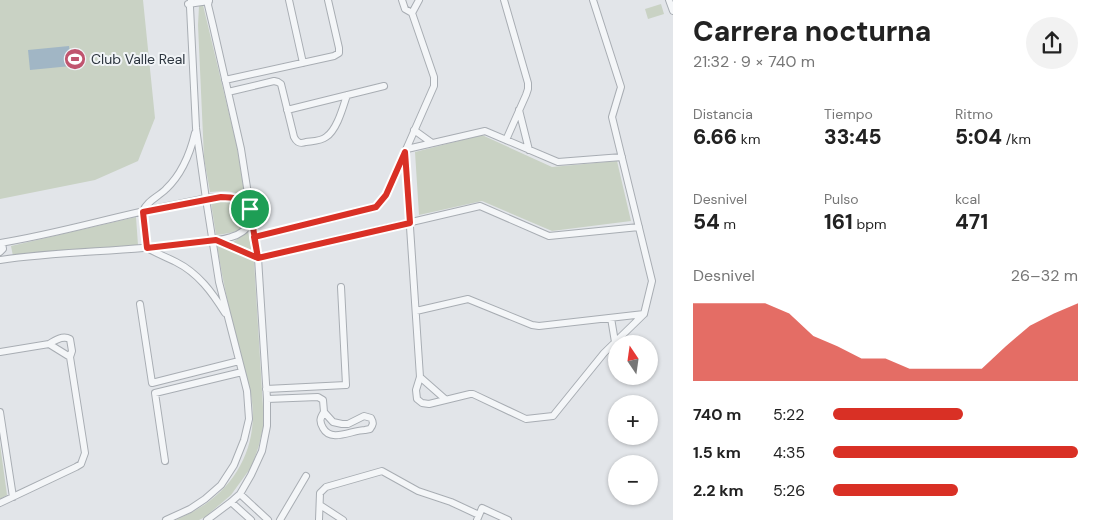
<!DOCTYPE html>
<html lang="es">
<head>
<meta charset="utf-8">
<style>
	:root { --surface:#fff; --page:#f2f2f2; --text:#222; --muted:#767676; --accent:#d93025 }
	body { margin:0; font-family:"DM Sans",sans-serif; background:var(--page); color:var(--text); height:100vh; display:flex; flex-direction:column; font-size:19px; white-space:nowrap }
	* { box-sizing:border-box; margin:0 }
	p { font-size:16px; color:var(--muted) }
	.icon { flex:none; width:28px; height:28px; fill:none; stroke:currentColor; stroke-width:2; stroke-linecap:round; stroke-linejoin:round }
	.map { position:relative; flex:1; overflow:hidden }
	.panel { display:flex; flex-direction:column; background:var(--surface); width:425px }
	.panel>* { flex:none }
	.needle { width:32px; rotate:347deg }
	.fabs { position:absolute; left:608px; top:335px; display:grid; gap:10px }
	.fabs a { display:grid; place-items:center; width:50px; height:50px; border-radius:50%; background:var(--surface); box-shadow:0 1px 4px #0004; font-size:25px }
	.pin { position:absolute; display:grid; place-items:center; width:42px; height:42px; color:#fff; margin:-21px; border:2px solid #fff; border-radius:50%; box-shadow:0 1px 5px #0007 }
	.round { display:grid; place-items:center; flex:none; width:52px; height:52px; border-radius:26px; background:var(--page) }
	.overview { display:flex; align-items:center; justify-content:space-between; height:85px; padding:0 20px }
	h1 { font-size:28px; font-weight:800; line-height:38px }
	.figures { display:grid; grid-template-columns:repeat(3,1fr); gap:8px; height:85px; padding:5px 20px }
	.figures div { display:grid; align-content:center }
	.figures b { font-size:21px; font-weight:800 }
	.figures small { font-size:14px; font-weight:400 }
	.figures p { font-size:14px }
	.chart { height:140px; padding:10px 20px }
	.chart p { display:flex; justify-content:space-between }
	.chart svg { width:100%; height:90px; margin-top:5px; fill:var(--accent); opacity:.7 }
	ul { padding:0 20px; list-style:none; font-size:16px }
	li { display:grid; grid-template-columns:80px 60px 1fr; align-items:center; height:38px }
	li i { height:12px; border-radius:6px; background:var(--accent) }
	main { display:flex; flex:1; min-height:0 }
	.map>svg:first-child { display:block }
	.green { fill:#c9d2c4 }
	.water { fill:#a1b6c5 }
	.lines { fill:none; stroke-linecap:round; stroke-linejoin:round }
	.minor-casing { stroke:#a8adb3; stroke-width:8 }
	.minor { stroke:#f4f6f8; stroke-width:6 }
	.route-casing { stroke:#fff; stroke-width:10 }
	.route { stroke:#d93025; stroke-width:6 }
	.labels { text-anchor:middle; dominant-baseline:central; stroke-width:4; stroke-linejoin:round; paint-order:stroke }
	.poi-label { font-size:14px; fill:#2c353f; stroke:#f1f4f7; text-anchor:start }
</style>
</head>
<body>
<main>
<div class="map">
<svg width="673" height="520" viewBox="0 0 673 520">
	<rect width="100%" height="100%" fill="#e2e5e9"/>
	<path class="green" d="M 0,0 L 143,0 L 155,118 L 138,161 L 95,180 L 0,199 Z
		M 661,4 L 664,14 L 648,19 L 645,9 Z
		M 203,5 L 237,147 L 245,197 C 233,190 223,191 210,192 L 204,158 L 198,25 L 199,6 Z
		M 482,135 L 552,167 L 617,161 L 631,221 L 552,231 L 482,201 L 419,215 L 415,152 Z
		M 225,201 C 230,202 235,202 240,205 C 251,211 249,224 239,230 C 232,233 224,234 216,235 L 211,203 Z
		M 136,217 L 138,245 L 13,256 L 11,246 Z
		M 248,232 L 252,252 L 233,242 Z
		M 217,244 L 254,261 L 263,407 L 263,428 L 259,445 L 252,466 L 231,495 L 205,517 L 199,520 L 176,520 C 186,515 195,511 204,505 C 241,480 259,439 251,395 C 239,345 224,295 217,244 Z
		M 0,444 L 7,495 L 0,499 Z"/>
	<path class="water" d="M 69,46 L 71,66 L 30,70 L 28,50 Z"/>
	<g class="lines">
		<g class="minor-casing">
			<path id="minor" d="M 289,0 L 303,63
				M 504,0 L 528,83 L 528,89 L 526,95 L 506,140
				M 669,0 L 673,11
				M 188,4 L 209,1
				M 412,13 L 419,0
				M 225,80 L 334,56 L 339,53 L 339,48 L 328,0
				M 228,92 L 274,81 L 278,82 L 281,84 L 294,137 C 297,143 300,144 306,142 C 313,141 321,141 326,137 C 337,130 343,107 347,95
				M 287,110 L 384,86
				M 519,110 L 529,150
				M 414,130 L 432,143
				M 195,133 C 190,154 182,174 166,189 C 158,197 147,201 143,211 L 147,248 C 156,253 166,257 176,262 C 198,273 212,292 225,313
				M 407,149 L 485,131 L 558,162 L 622,157
				M 405,152 L 420,377 L 416,390 L 417,399 L 422,403 L 429,404 L 470,394 L 473,394 L 526,419 L 553,416 L 604,353 L 644,314 L 652,281 L 612,117 L 621,87 L 593,0
				M 254,237 L 372,208 L 376,207 L 380,203 L 386,195 L 434,86 L 434,77 L 412,13 L 405,9 L 402,0
				M 216,240 L 258,258 L 480,206 L 549,236 L 639,227
				M 0,243 C 58,234 115,216 173,205 C 191,202 211,195 230,197 C 238,198 244,201 249,208
				M 0,252 L 3,249 L 2,243
				M 0,260 C 60,251 121,252 182,244 C 198,242 215,242 231,237 C 240,235 246,230 252,222
				M 140,304 L 152,383 L 239,361
				M 416,311 L 468,299 L 532,325 L 539,326 L 644,314
				M 611,318 L 615,342
				M 49,344 L 70,357
				M 0,352 L 49,344 C 55,340 63,335 70,339 L 72,351 L 70,357 L 85,453 L 81,464 L 76,467 L 0,503
				M 420,377 L 445,399
				M 266,389 L 346,385 L 341,287
				M 267,399 L 318,397 L 323,400 L 324,412 L 333,422 L 342,424 L 348,424 L 364,416 L 371,418 C 374,423 373,425 370,429 L 365,430 C 352,430 331,443 323,428 C 319,421 320,418 324,412
				M 0,412 L 13,497
				M 165,461 L 155,393 L 242,372
				M 240,494 L 268,520
				M 231,502 L 251,520
				M 320,505 L 343,520
				M 166,520 L 190,509 L 205,499 L 221,485 L 234,465 L 244,440 L 249,419 L 247,391 L 219,282 L 206,199 L 196,128 L 190,7 L 191,0
				M 207,520 L 231,502 L 240,494 L 251,475 L 262,451 L 267,426 L 267,399 L 258,258 L 241,149 L 213,26 L 208,5 L 209,0
				M 280,520 L 306,476
				M 319,520 L 320,493 L 326,487 L 382,471 L 418,491 L 451,502 L 479,515
				M 477,520 L 482,508 L 508,520"/>
		</g>
		<use href="#minor" class="minor"/>
	</g>
	<g class="lines">
		<g class="route-casing">
			<path id="route" d="M 250,209 C 243,199 233,197 221,197 L 143,212 L 147,248 L 216,240 L 258,258 L 254,237 L 376,207 L 386,195 L 405,152 L 410,223 L 258,258 L 250,209"/>
		</g>
		<use href="#route" class="route"/>
	</g>
	<defs>
		<g id="stadium-disc" transform="scale(1.125)"><circle r="9.5" fill="#c0556f" stroke="#f1f4f7"/><path d="M0-5a6.5 5 0 1 0 0 10a6.5 5 0 1 0 0-10ZM-3.5-1.8h7v3.6h-7Z" fill="#fff"/></g>
	</defs>
	<g fill-rule="evenodd">
		<use href="#stadium-disc" x="75" y="59"/>
	</g>
	<g class="labels">
		<g class="poi-label">
			<text x="91" y="59">Club Valle Real</text>
		</g>
	</g>
</svg>
<div class="fabs">
<a><svg class="needle" viewBox="-14 -14 28 28"><path d="M0-13l5 13h-10z" fill="#e53935"/><path d="M0 13l5-13h-10z" fill="#767676"/></svg></a>
<a>+</a>
<a>−</a>
</div>
<div class="pin" style="left:250px;top:209px;background:#1e9e55"><svg class="icon" aria-label="arrive" viewBox="0 0 24 24"><path d="M6 21V4h12l-3 4 3 4H6"/></svg></div>
</div>
<section class="panel">
<div class="overview"><div><h1>Carrera nocturna</h1><p>21:32 · 9 × 740 m</p></div><a class="round"><svg class="icon" aria-label="share" viewBox="0 0 24 24"><path d="M12 15V3M7 8l5-5 5 5M5 13v7h14v-7"/></svg></a></div>
<div class="figures">
<div><p>Distancia</p><b>6.66<small> km</small></b></div>
<div><p>Tiempo</p><b>33:45</b></div>
<div><p>Ritmo</p><b>5:04<small> /km</small></b></div>
</div>
<div class="figures">
<div><p>Desnivel</p><b>54<small> m</small></b></div>
<div><p>Pulso</p><b>161<small> bpm</small></b></div>
<div><p>kcal</p><b>471</b></div>
</div>
<div class="chart"><p><span>Desnivel</span>26–32 m</p>
<svg viewBox="0 0 160 44" preserveAspectRatio="none"><path d="M0 44V6L10 6L20 6L30 6L40 11L50 22L60 27L70 33L80 33L90 38L100 38L110 38L120 38L130 27L140 17L150 11L160 6V44z"/></svg>
</div>
<ul>
<li><b>740 m</b>5:22<i style="width:53%"></i></li>
<li><b>1.5 km</b>4:35<i style="width:100%"></i></li>
<li><b>2.2 km</b>5:26<i style="width:51%"></i></li>
</ul>
</section>
</main>
</body>
</html>
